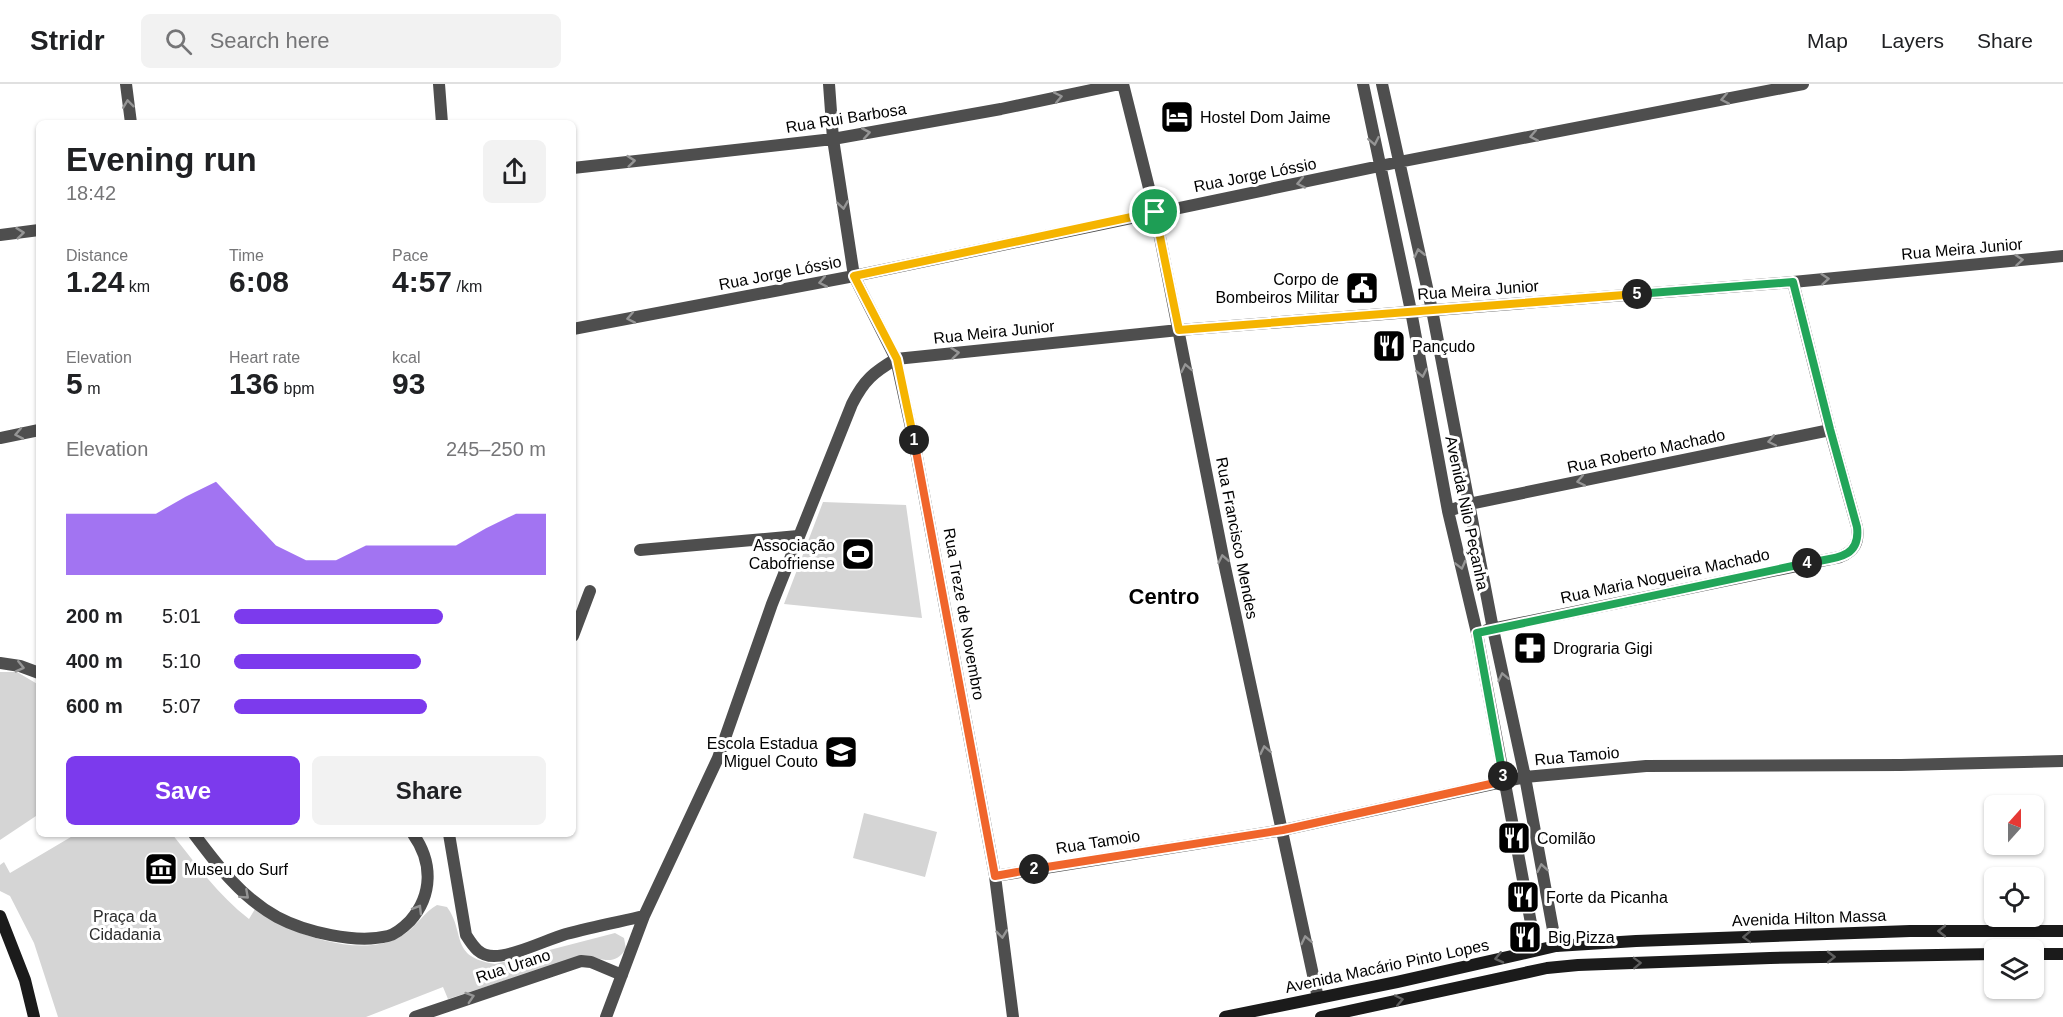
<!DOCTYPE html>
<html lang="en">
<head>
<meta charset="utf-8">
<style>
	:root { --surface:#fff; --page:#f2f2f2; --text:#202124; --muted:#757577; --line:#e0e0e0; --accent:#7c3aed }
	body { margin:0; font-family:Helvetica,sans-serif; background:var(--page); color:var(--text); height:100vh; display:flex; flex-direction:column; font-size:22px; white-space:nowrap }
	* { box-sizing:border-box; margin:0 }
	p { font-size:20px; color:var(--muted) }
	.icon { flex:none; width:33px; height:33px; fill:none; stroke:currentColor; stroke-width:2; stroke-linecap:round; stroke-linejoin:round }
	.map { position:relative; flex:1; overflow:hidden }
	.details { position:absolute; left:36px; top:36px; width:540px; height:717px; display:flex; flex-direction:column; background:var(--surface); border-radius:9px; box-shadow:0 2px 4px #0004 }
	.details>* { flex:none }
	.needle { width:39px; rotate:21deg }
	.tools { position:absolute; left:1984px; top:711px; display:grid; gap:12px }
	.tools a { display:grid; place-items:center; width:60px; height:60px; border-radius:9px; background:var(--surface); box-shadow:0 2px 4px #0004; font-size:30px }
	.pin { position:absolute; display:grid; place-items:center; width:51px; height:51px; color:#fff; margin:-26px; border:3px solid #fff; border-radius:50%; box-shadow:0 2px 6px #0007 }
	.km { position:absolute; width:30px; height:30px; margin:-15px; border-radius:50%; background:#222; color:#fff; font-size:16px; line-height:30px; text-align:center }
	.round { display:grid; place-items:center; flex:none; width:63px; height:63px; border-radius:9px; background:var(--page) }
	.summary { display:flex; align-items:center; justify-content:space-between; height:102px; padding:0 30px }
	h1 { font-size:33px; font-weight:800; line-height:45px }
	.metrics { display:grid; grid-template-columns:repeat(3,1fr); gap:9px; height:102px; padding:6px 30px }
	.metrics div { display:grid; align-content:center }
	.metrics b { font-size:30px; font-weight:800 }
	.metrics small { font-size:16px; font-weight:400 }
	.metrics p { font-size:16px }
	.chart { height:168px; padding:12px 30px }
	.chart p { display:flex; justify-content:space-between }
	.chart svg { width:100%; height:108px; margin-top:6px; fill:var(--accent); opacity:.7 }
	.cta { display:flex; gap:12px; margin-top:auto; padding:12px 30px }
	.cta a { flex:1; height:69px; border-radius:9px; background:var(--accent); color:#fff; font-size:24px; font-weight:800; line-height:69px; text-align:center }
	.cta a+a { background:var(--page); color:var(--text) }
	ul { padding:0 30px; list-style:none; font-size:20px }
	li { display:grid; grid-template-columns:96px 72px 1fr; align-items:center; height:45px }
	li i { height:15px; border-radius:8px; background:var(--accent) }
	header { display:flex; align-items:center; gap:36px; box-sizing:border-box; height:84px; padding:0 30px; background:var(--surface); border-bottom:2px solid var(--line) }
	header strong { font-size:28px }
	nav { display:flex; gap:33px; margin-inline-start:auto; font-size:21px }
	.search { width:420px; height:54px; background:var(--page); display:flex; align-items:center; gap:15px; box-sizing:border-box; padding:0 21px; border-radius:9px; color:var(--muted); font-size:22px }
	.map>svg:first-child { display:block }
	.green { fill:#d5d5d5 }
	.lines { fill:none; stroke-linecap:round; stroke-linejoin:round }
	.street { stroke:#4e4e4e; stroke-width:12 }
	.secondary { stroke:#1b1b1b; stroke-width:12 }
	.oneway { stroke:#959595 }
	.oneway2 { stroke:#5f5f5f }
	.split-1-casing { stroke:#fff; stroke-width:12 }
	.split-2-casing { stroke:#fff; stroke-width:12 }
	.split-3-casing { stroke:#fff; stroke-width:12 }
	.split-4-casing { stroke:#fff; stroke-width:12 }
	.split-5-casing { stroke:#fff; stroke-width:12 }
	.split-6-casing { stroke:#fff; stroke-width:12 }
	.split-1 { stroke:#f5b400; stroke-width:8 }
	.split-2 { stroke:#f0652b; stroke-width:8 }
	.split-3 { stroke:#f0652b; stroke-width:8 }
	.split-4 { stroke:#22a559; stroke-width:8 }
	.split-5 { stroke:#22a559; stroke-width:8 }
	.split-6 { stroke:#f5b400; stroke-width:8 }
	.labels { text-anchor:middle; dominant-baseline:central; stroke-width:6; stroke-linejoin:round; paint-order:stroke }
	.poi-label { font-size:16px; fill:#000; stroke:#fff; text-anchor:start }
	.street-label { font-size:16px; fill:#000; stroke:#fff }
	.park-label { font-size:16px; fill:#2c2c2c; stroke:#fff }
	.district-label { font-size:22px; font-weight:bold; fill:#000; stroke:#fff }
</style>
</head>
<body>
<header>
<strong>Stridr</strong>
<div class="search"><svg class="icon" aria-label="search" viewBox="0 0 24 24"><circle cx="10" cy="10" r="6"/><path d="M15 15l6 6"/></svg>Search here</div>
<nav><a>Map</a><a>Layers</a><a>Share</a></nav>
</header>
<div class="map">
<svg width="2063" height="933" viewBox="0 0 2063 933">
	<rect width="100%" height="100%" fill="#fff"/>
	<path class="green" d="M 823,418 L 906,421 L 922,534 L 784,520 Z
		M 0,588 L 17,588 L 39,601 L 39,730 L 0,756 Z
		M 864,729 L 937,748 L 925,793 L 853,774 Z
		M 76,750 L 172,750 C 196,780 218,811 249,835 L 255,825 C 267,832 279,840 291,845 C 323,859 372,871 403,851 C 416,843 424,828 437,821 L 447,823 C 466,849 449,873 495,880 L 615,849 L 624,854 L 626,865 C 613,884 602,873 582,872 L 448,915 L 443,903 L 366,933 L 58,933 L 34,859 L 10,812 L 0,807 L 0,781 L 4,778 L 10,789 Z"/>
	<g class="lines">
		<path class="street" d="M 126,0 L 131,39
			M 439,0 L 442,39
			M 829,0 L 833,55 L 854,192 L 896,275 L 915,362 L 995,792 L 1013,933
			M 1123,0 L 1155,128 L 1225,483 L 1318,914
			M 1363,0 L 1411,227 L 1448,427 L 1477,549 L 1536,866
			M 1382,0 L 1432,226 L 1493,545 L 1525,693 L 1556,862
			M 573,84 L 833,55 L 1001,25 L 1120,0
			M 0,151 L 39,146
			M 573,245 L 854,192 L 1399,78 L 1803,0
			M 0,354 L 39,346
			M 1448,427 L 1469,420 L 1830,346
			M 640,466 L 798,452
			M 1487,546 L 1840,473 C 1855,467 1859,458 1857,443 L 1830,346 L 1793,198
			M 573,552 L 590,507
			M 0,579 L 20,582 L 39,589
			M 194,750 C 218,782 241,813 277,833 C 305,848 356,860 388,852 C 396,850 404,843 410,837 C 433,811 433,778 413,750
			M 449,750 L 466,851 C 473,862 479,872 494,872 C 514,872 546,856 566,850 C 592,843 618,838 644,832
			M 995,792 L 1283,746 L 1525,693 L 1646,682 L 1901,681 L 2063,677
			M 415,933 L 581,877 L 591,878 L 622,891
			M 606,933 L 644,832 L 718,674 L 772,520 L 852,320 C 864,296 874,288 896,275 L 1179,246 L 1793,198 L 2063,172"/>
		<path class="secondary" d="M 0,832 L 25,896 L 34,933
			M 2034,870 L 2063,870
			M 1225,933 L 1397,898 L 1556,862 L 1636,857 L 1910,847 L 2063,847
			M 1321,933 L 1547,884 L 1578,881 L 1770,874 L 1995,870"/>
	</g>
	<defs><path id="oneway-chevron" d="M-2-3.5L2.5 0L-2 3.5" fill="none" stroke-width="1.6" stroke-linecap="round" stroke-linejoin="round" transform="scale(1.5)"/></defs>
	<g class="oneway">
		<use href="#oneway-chevron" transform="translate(1058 13) rotate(-12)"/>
		<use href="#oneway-chevron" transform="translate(1725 15) rotate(169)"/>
		<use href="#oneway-chevron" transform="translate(128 20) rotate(-97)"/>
		<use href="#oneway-chevron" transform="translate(866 49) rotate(-10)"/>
		<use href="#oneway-chevron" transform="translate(1534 52) rotate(169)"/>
		<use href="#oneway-chevron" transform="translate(1374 57) rotate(79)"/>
		<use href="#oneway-chevron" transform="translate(631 77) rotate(-6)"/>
		<use href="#oneway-chevron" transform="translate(1301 99) rotate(169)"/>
		<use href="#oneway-chevron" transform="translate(843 121) rotate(81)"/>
		<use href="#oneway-chevron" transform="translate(20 149) rotate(-6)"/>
		<use href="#oneway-chevron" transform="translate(1419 169) rotate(-103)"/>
		<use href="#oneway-chevron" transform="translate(2019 176) rotate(-5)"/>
		<use href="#oneway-chevron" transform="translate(1825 195) rotate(-5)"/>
		<use href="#oneway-chevron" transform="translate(823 198) rotate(169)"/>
		<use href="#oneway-chevron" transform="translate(631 234) rotate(169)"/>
		<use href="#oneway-chevron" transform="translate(955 269) rotate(-6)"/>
		<use href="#oneway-chevron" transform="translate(1186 284) rotate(-101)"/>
		<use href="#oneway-chevron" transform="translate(1422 289) rotate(79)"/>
		<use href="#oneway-chevron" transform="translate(19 350) rotate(169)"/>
		<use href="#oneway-chevron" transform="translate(1772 357) rotate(168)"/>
		<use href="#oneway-chevron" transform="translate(1581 397) rotate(168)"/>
		<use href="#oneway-chevron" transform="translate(1223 475) rotate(-101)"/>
		<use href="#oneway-chevron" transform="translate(1461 481) rotate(76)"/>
		<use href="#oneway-chevron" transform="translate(20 583) rotate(13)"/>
		<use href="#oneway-chevron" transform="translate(1503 593) rotate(-102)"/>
		<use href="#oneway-chevron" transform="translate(1265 666) rotate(-102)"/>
		<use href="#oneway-chevron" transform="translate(1542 784) rotate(-100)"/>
		<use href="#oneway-chevron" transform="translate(245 811) rotate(42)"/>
		<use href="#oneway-chevron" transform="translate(418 825) rotate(-59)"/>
		<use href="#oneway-chevron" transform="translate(1002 850) rotate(83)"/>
		<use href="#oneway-chevron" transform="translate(1306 856) rotate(-102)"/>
		<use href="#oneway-chevron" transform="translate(470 913) rotate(-18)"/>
	</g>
	<g class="oneway2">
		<use href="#oneway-chevron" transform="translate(1942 847) rotate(-180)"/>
		<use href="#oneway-chevron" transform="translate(1747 853) rotate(178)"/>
		<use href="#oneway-chevron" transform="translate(1831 873) rotate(-1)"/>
		<use href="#oneway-chevron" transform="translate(1499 874) rotate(167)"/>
		<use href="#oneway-chevron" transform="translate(1637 879) rotate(-2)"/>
		<use href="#oneway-chevron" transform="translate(1399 916) rotate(-12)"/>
	</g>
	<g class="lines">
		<g class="split-1-casing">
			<path id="split-1" d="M 914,356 L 897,275 L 854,192 L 1155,128"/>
		</g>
		<g class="split-2-casing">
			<path id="split-2" d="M 914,356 L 995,792 L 1034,785"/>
		</g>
		<g class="split-3-casing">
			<path id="split-3" d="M 1034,785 L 1283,746 L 1504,697 L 1503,692"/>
		</g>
		<g class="split-4-casing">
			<path id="split-4" d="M 1503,692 L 1477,549 L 1807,479"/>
		</g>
		<g class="split-5-casing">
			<path id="split-5" d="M 1637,210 L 1793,198 L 1830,345 L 1857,443 C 1861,476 1832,474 1807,479"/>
		</g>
		<g class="split-6-casing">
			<path id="split-6" d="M 1155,128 L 1179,246 L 1637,210"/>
		</g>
		<use href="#split-1" class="split-1"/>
		<use href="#split-2" class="split-2"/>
		<use href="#split-3" class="split-3"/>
		<use href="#split-4" class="split-4"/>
		<use href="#split-5" class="split-5"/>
		<use href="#split-6" class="split-6"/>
	</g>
	<defs>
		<g id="hotel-square" transform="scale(1.725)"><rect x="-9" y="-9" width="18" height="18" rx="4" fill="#000" stroke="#fff"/><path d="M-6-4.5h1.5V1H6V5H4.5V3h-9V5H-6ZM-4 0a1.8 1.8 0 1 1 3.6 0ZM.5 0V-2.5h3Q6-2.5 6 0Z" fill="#fff"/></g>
		<g id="civic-square" transform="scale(1.725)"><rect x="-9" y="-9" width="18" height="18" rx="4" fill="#000" stroke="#fff"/><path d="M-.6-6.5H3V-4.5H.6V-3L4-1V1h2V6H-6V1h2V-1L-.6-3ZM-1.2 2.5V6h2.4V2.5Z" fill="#fff"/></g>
		<g id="restaurant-square" transform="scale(1.725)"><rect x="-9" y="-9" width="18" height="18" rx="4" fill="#000" stroke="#fff"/><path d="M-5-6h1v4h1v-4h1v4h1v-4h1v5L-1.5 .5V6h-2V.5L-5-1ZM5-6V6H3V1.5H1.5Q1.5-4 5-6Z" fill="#fff"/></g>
		<g id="stadium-square" transform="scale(1.725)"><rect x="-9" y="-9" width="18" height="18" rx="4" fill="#000" stroke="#fff"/><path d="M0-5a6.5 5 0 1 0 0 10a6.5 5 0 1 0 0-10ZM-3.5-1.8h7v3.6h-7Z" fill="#fff"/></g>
		<g id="pharmacy-square" transform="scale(1.725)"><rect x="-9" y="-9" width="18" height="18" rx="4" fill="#000" stroke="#fff"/><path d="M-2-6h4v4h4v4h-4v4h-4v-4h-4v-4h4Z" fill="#fff"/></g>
		<g id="school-square" transform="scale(1.725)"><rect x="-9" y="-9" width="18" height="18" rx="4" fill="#000" stroke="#fff"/><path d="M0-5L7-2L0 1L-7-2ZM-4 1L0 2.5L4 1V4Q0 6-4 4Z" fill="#fff"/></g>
		<g id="museum-square" transform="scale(1.725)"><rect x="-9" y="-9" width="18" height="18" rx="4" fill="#000" stroke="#fff"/><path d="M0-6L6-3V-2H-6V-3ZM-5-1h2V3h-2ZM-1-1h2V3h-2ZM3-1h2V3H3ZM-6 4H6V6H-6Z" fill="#fff"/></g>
	</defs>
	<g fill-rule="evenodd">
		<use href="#hotel-square" x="1177" y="33"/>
		<use href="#civic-square" x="1362" y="204"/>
		<use href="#restaurant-square" x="1389" y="262"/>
		<use href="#stadium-square" x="858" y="470"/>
		<use href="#pharmacy-square" x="1530" y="564"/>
		<use href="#school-square" x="841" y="668"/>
		<use href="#restaurant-square" x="1514" y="754"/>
		<use href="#museum-square" x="161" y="785"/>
		<use href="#restaurant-square" x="1523" y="813"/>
		<use href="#restaurant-square" x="1525" y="853"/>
	</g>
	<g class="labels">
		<g class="poi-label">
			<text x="1200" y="33">Hostel Dom Jaime</text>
			<text x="1339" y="195" text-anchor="end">Corpo de<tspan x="1339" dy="18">Bombeiros Militar</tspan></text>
			<text x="1412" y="262">Pançudo</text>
			<text x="835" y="461" text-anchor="end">Associação<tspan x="835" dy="18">Cabofriense</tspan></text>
			<text x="1553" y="564">Drograria Gigi</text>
			<text x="818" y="659" text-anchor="end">Escola Estadua<tspan x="818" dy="18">Miguel Couto</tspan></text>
			<text x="1537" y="754">Comilão</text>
			<text x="184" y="785">Museu do Surf</text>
			<text x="1546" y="813">Forte da Picanha</text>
			<text x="1548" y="853">Big Pizza</text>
		</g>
		<g class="street-label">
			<text transform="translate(846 34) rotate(-9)">Rua Rui Barbosa</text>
			<text transform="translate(1255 91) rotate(-11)">Rua Jorge Lóssio</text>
			<text transform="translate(1962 165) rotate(-5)">Rua Meira Junior</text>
			<text transform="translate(780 189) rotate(-11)">Rua Jorge Lóssio</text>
			<text transform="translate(1478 206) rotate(-4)">Rua Meira Junior</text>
			<text transform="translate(994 248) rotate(-6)">Rua Meira Junior</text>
			<text transform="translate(1646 367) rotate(-12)">Rua Roberto Machado</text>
			<text transform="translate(1467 429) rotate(78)">Avenida Nilo Peçanha</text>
			<text transform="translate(1237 454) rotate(79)">Rua Francisco Mendes</text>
			<text transform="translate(1665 492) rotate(-12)">Rua Maria Nogueira Machado</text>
			<text transform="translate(964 530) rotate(80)">Rua Treze de Novembro</text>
			<text transform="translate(1577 672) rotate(-5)">Rua Tamoio</text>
			<text transform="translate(1098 758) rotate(-9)">Rua Tamoio</text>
			<text transform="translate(1809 834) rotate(-2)">Avenida Hilton Massa</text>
			<text transform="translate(513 882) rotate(-18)">Rua Urano</text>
			<text transform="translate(1387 882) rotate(-12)">Avenida Macário Pinto Lopes</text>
		</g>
		<g class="park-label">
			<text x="125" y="832">Praça da<tspan x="125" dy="18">Cidadania</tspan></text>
		</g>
		<g class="district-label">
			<text x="1164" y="512">Centro</text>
		</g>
	</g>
</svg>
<div class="tools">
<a><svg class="needle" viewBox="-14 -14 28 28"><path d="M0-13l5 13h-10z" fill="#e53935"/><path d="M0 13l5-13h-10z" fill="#757577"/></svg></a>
<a><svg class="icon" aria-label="locate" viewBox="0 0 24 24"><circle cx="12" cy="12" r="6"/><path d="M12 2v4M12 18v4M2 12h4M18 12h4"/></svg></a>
<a><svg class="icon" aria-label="layers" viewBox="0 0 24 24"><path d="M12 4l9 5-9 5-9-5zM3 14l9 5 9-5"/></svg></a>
</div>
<div class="pin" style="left:1155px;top:128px;background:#1e9e55"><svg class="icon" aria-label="arrive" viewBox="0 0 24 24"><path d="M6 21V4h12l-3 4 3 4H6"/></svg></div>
<b class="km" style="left:914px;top:356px">1</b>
<b class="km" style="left:1034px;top:785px">2</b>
<b class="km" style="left:1503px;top:692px">3</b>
<b class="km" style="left:1807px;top:479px">4</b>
<b class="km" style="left:1637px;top:210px">5</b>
<section class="details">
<div class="summary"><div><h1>Evening run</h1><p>18:42</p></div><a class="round"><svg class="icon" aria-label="share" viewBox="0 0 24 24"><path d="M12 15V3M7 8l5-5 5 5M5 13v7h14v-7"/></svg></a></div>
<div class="metrics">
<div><p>Distance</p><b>1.24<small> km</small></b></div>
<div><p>Time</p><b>6:08</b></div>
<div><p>Pace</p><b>4:57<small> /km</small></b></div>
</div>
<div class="metrics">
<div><p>Elevation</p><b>5<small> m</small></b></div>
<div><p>Heart rate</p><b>136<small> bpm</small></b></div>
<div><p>kcal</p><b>93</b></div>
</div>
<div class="chart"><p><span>Elevation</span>245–250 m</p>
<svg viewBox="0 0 160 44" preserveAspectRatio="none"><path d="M0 44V19L10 19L20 19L30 19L40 12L50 6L60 19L70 32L80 38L90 38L100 32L110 32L120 32L130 32L140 25L150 19L160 19V44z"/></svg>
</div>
<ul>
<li><b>200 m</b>5:01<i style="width:67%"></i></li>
<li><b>400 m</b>5:10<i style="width:60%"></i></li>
<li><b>600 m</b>5:07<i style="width:62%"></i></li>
</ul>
<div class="cta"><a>Save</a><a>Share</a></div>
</section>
</div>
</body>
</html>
